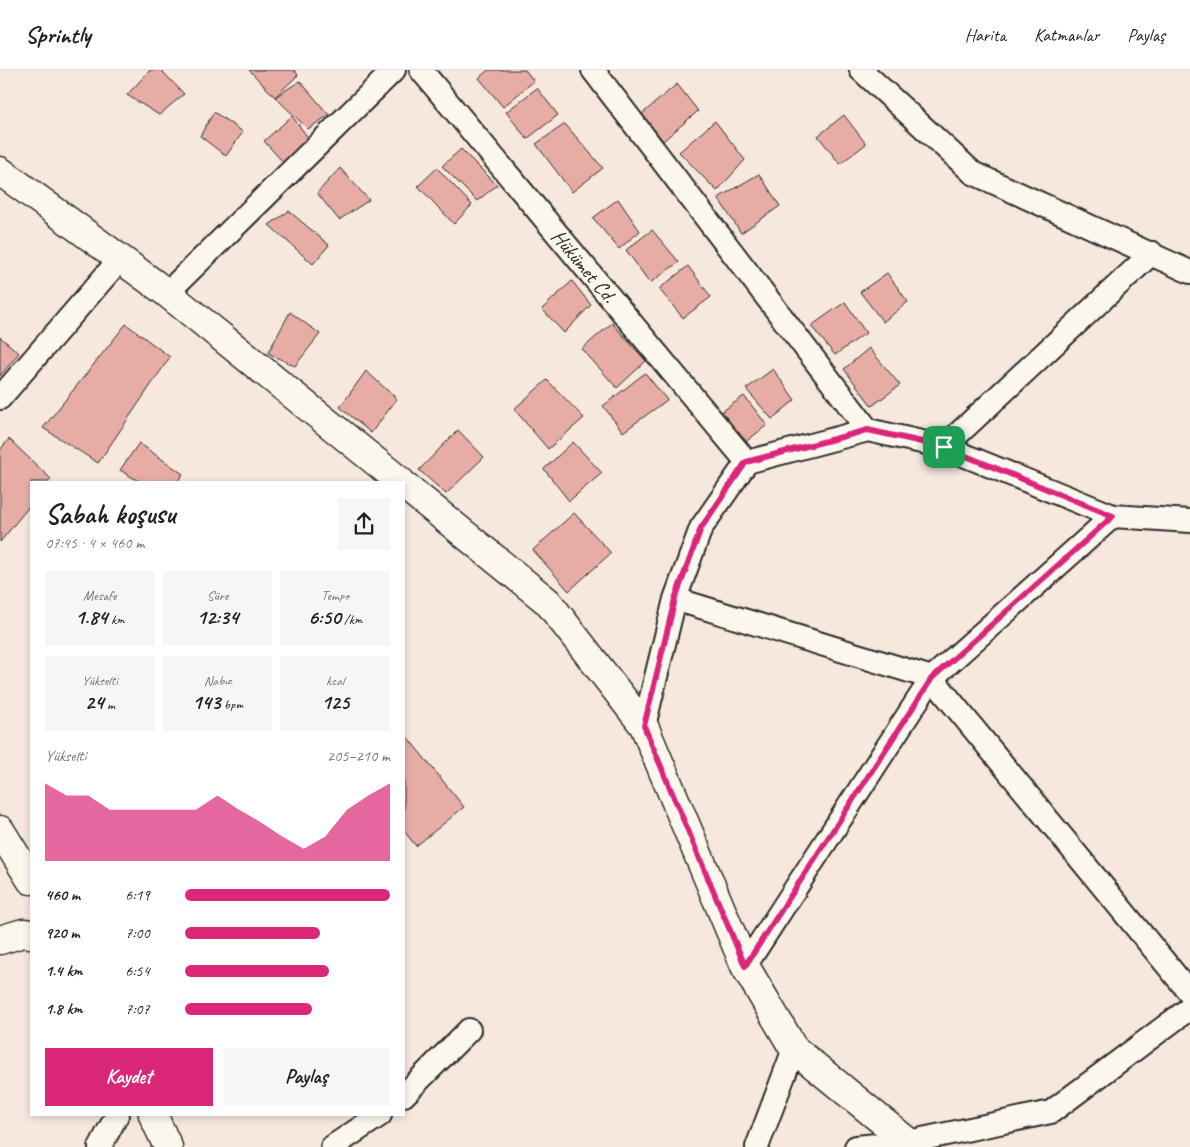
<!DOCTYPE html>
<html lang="tr">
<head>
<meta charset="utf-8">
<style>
	:root { --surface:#fff; --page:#f6f6f6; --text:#222; --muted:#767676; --line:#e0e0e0; --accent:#db2777 }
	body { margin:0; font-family:Caveat,sans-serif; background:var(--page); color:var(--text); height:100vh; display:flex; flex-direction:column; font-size:19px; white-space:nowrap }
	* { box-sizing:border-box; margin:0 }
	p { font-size:16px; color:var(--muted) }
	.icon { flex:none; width:28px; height:28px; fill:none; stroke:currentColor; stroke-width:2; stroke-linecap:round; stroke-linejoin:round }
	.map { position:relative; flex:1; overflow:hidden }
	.sheet { position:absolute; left:30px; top:411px; width:375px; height:635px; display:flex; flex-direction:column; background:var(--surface); border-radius:0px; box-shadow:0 2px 8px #0003 }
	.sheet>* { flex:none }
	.pin { position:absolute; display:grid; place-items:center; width:42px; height:42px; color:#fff; margin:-21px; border-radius:10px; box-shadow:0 2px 8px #0006 }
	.round { display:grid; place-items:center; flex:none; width:52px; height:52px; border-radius:0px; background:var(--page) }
	.summary { display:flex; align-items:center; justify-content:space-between; height:85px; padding:0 15px }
	h1 { font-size:28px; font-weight:800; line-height:38px }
	.figures { display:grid; grid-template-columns:repeat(3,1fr); gap:8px; height:85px; padding:5px 15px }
	.figures div { display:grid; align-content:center; border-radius:0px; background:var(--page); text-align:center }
	.figures b { font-size:21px; font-weight:800 }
	.figures small { font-size:14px; font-weight:400 }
	.figures p { font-size:14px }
	.chart { height:140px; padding:10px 15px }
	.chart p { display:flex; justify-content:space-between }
	.chart svg { width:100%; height:90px; margin-top:5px; fill:var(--accent); opacity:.7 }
	.button { display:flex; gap:10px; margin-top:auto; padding:10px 15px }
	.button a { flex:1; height:58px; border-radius:0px; background:var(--accent); color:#fff; font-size:20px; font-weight:800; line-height:58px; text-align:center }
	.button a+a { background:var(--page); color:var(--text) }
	ul { padding:0 15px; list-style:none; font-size:16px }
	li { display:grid; grid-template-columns:80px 60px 1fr; align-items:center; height:38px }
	li i { height:12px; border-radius:6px; background:var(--accent) }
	header { display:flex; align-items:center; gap:30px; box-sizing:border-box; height:70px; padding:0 25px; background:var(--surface); border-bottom:1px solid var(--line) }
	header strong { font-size:24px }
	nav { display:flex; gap:28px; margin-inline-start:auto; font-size:18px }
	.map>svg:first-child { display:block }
	.building { fill:#e7ada5; stroke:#2b2b2b }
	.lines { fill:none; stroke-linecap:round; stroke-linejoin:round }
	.minor-casing { stroke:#2b2b2b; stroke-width:26 }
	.tertiary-casing { stroke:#2b2b2b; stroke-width:31 }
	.secondary-casing { stroke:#2b2b2b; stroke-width:31 }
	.minor { stroke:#fbf7ec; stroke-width:22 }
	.tertiary { stroke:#fbf7ec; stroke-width:28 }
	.secondary { stroke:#fbf7ec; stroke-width:28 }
	.route-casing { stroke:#fff; stroke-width:10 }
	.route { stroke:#db2777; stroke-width:6 }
	.labels { text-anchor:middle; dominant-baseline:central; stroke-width:4; stroke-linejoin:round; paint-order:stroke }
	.street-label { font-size:21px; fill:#2b2b2b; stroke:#fbf7ec }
</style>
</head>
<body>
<header>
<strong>Sprintly</strong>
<nav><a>Harita</a><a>Katmanlar</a><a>Paylaş</a></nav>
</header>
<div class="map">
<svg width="1190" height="1077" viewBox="0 0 1190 1077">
	<rect width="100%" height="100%" fill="#f7e8de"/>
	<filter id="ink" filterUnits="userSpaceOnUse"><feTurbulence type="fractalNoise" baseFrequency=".02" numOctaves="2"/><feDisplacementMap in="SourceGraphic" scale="10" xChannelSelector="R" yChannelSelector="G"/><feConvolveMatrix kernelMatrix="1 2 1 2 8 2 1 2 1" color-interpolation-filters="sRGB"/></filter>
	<g filter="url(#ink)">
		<path class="building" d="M 150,0 L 161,0 L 184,24 L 159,45 L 127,25 Z
			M 249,0 L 294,0 L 298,5 L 275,27 Z
			M 488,0 L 525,0 L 534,11 L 503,37 L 479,8 Z
			M 300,11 L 329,45 L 308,59 L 275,27 Z
			M 677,14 L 698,41 L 663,71 L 642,44 Z
			M 537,18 L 558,45 L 527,69 L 506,42 Z
			M 214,42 L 243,62 L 226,86 L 200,66 Z
			M 844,45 L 866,74 L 840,94 L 818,66 Z
			M 292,46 L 309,69 L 283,92 L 264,71 Z
			M 715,51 L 745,90 L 717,121 L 679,82 Z
			M 565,54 L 603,98 L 572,122 L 536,74 Z
			M 461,79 L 497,115 L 477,131 L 442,96 Z
			M 340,98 L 369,130 L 339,150 L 317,123 Z
			M 437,98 L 472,135 L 454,154 L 418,116 Z
			M 759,104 L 780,136 L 741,163 L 718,128 Z
			M 618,129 L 640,161 L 619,179 L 593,148 Z
			M 289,141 L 329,175 L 313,194 L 269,155 Z
			M 652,160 L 679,192 L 650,213 L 626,180 Z
			M 688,196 L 711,227 L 683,248 L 659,219 Z
			M 887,203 L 908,232 L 883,252 L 860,222 Z
			M 572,211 L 591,235 L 564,263 L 542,239 Z
			M 845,232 L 866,263 L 835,285 L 811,256 Z
			M 290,242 L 320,264 L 295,296 L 268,283 Z
			M 612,253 L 646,291 L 617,318 L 582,279 Z
			M 126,254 L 170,287 L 98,393 L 43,358 Z
			M 0,267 L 19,283 L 0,306 Z
			M 869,278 L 900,315 L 872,336 L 844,299 Z
			M 773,299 L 795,330 L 772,349 L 746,319 Z
			M 366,301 L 397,329 L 371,363 L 340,337 Z
			M 645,303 L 667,330 L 623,362 L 603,336 Z
			M 547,310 L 584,348 L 548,379 L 514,339 Z
			M 744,326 L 767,355 L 743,374 L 717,345 Z
			M 458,360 L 484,387 L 446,424 L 419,400 Z
			M 9,369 L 51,409 L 49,412 L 31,412 L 31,434 L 0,472 L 0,380 Z
			M 573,372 L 602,403 L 569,431 L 544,399 Z
			M 139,373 L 183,404 L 177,412 L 140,412 L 120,400 Z
			M 574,443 L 611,483 L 569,521 L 533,480 Z
			M 404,663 L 464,737 L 416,776 L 404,761 Z"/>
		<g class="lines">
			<g class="minor-casing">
				<path id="minor" d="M 421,0 L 747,392
					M 593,0 L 868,360
					M 861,0 L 973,103 L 1190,202
					M 167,223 L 394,0
					M 0,328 L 120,189
					M 944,377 L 1152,183
					M 675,529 L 932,608 L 1190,923
					M 644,656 L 675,529 L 701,458 L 747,392 L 868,360 L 944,377 L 1113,446 L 1190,451
					M 745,896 L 932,608 L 1113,446
					M 404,1025 L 469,960
					M 100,1077 L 117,1045
					M 332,1077 L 380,1045
					M 757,1077 L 794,979
					M 856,1077 L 908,1072 L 1051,1042 L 1190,938"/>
			</g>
			<g class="tertiary-casing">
				<path id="tertiary" d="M 0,101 L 167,223 L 401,412
					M 404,415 L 548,532 L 644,656 L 745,896 L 794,979 L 908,1072 L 917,1077
					M 0,870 L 23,863 L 31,864"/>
			</g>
			<g class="secondary-casing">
				<path id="secondary" d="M 0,760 L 31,810
					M 153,1045 L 168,1077"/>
			</g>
			<use href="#minor" class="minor"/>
			<use href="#tertiary" class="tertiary"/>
			<use href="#secondary" class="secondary"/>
		</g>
	</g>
	<g class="lines" filter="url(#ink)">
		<g class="route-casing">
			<path id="route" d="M 868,360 L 944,377 L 1113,446 L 932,608 L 745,896 L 644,656 L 675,529 L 701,458 L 746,392 Z"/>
		</g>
		<use href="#route" class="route"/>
	</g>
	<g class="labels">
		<g class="street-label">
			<text transform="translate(584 196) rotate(50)">Hükümet Cd.</text>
		</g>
	</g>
</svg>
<div class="pin" style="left:944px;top:377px;background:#1e9e55"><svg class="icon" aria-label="arrive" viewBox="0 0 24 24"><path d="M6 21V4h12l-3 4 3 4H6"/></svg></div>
<section class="sheet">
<div class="summary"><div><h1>Sabah koşusu</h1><p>07:45 · 4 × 460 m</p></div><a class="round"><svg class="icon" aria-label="share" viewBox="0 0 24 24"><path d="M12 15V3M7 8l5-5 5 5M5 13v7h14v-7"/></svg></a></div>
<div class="figures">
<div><p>Mesafe</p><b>1.84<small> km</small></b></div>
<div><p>Süre</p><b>12:34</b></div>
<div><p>Tempo</p><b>6:50<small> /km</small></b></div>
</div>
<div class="figures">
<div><p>Yükselti</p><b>24<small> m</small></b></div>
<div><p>Nabız</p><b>143<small> bpm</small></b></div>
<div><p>kcal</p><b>125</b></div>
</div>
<div class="chart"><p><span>Yükselti</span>205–210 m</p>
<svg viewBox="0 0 160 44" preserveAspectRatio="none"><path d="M0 44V6L10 12L20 12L30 19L40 19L50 19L60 19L70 19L80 12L90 19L100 25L110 32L120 38L130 32L140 19L150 12L160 6V44z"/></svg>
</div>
<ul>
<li><b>460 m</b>6:19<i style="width:100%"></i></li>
<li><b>920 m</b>7:00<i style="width:66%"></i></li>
<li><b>1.4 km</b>6:54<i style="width:70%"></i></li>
<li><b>1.8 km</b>7:07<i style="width:62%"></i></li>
</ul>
<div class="button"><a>Kaydet</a><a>Paylaş</a></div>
</section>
</div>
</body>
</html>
